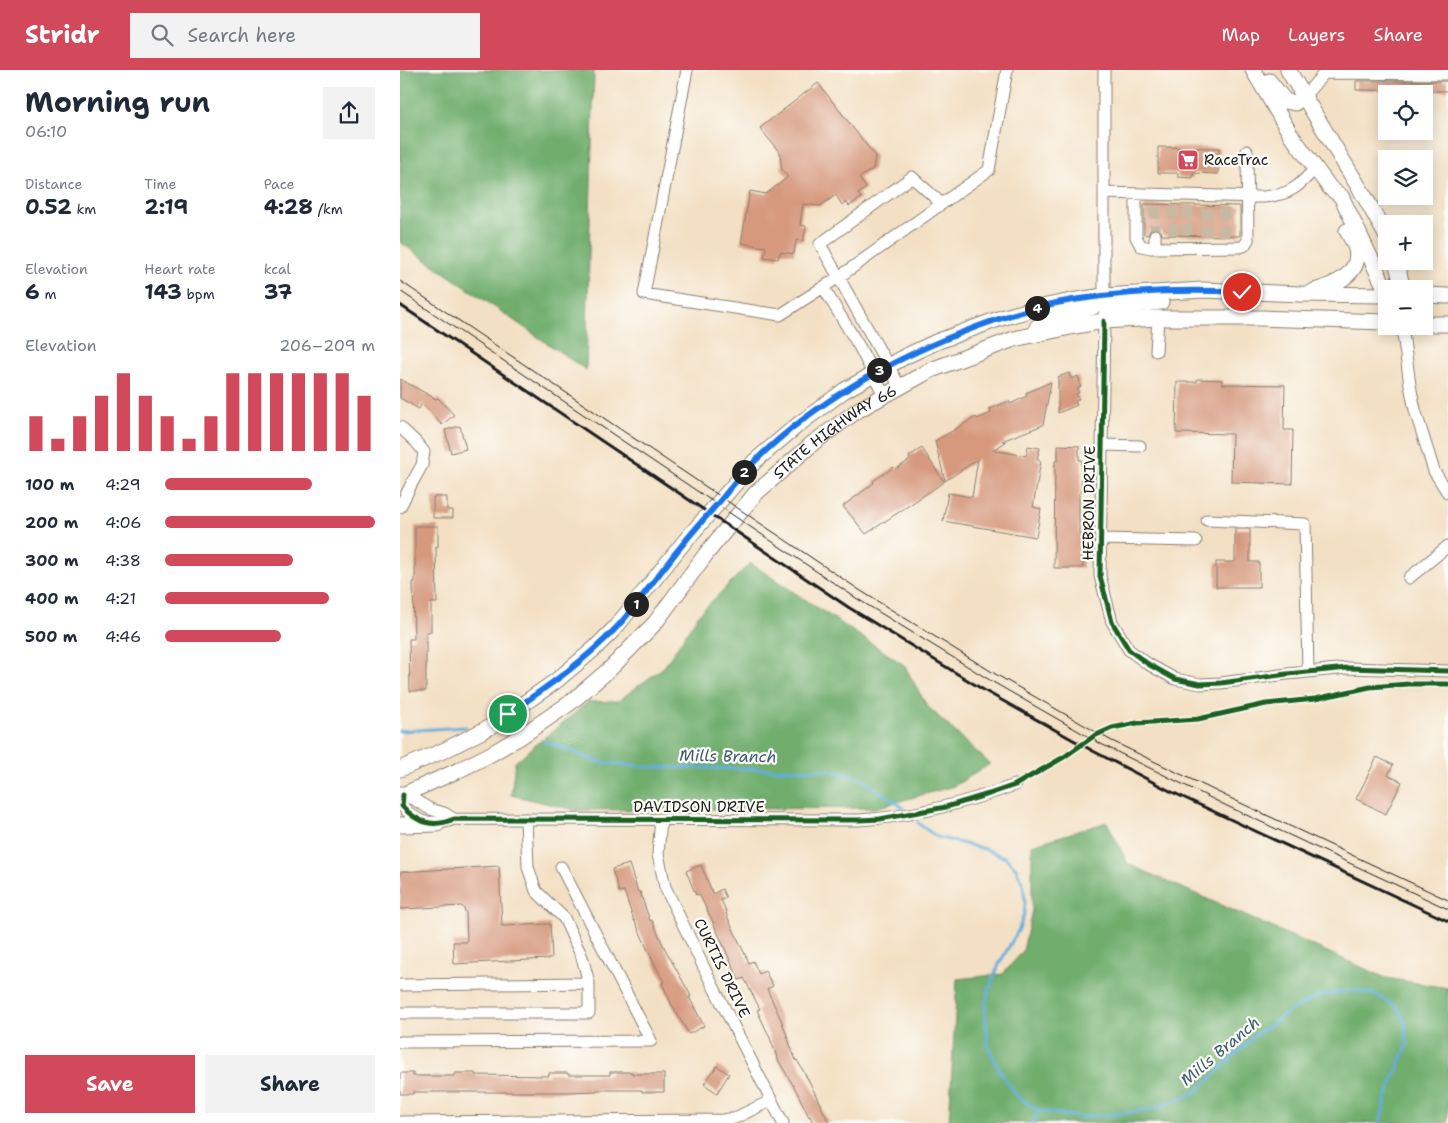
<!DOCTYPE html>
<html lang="en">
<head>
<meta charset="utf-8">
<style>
	:root { --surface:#fff; --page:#f2f2f3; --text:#1f2937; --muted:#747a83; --accent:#d1495b }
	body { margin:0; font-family:"Shantell Sans",sans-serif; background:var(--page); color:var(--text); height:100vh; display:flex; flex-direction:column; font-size:19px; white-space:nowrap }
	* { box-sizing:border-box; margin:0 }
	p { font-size:16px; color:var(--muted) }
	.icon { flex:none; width:28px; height:28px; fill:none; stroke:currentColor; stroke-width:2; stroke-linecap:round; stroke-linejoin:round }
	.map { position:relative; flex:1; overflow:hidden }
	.details { display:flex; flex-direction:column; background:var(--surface); width:400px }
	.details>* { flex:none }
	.tools { position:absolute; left:978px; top:15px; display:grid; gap:10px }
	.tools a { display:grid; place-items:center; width:55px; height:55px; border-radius:0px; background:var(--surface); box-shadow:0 2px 12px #0003; font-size:25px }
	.pin { position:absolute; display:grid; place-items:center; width:42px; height:42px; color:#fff; margin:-21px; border:2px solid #fff; border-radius:50%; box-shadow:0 1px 5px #0007 }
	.km { position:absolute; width:25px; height:25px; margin:-12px; border-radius:50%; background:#222; color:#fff; font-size:14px; line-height:25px; text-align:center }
	.round { display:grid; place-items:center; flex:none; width:52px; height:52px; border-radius:0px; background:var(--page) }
	.head { display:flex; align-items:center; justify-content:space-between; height:85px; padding:0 25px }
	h1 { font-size:28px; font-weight:700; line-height:38px }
	.metrics { display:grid; grid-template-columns:repeat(3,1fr); gap:8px; height:85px; padding:5px 25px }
	.metrics div { display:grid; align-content:center }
	.metrics b { font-size:21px; font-weight:700 }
	.metrics small { font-size:14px; font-weight:400 }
	.metrics p { font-size:14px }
	.chart { height:140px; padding:10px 25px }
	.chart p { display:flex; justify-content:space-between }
	.chart svg { width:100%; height:90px; margin-top:5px; stroke:var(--accent); stroke-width:6 }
	.primary-button { display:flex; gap:10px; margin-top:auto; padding:10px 25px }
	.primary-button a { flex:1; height:58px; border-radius:0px; background:var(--accent); color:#fff; font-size:20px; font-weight:700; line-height:58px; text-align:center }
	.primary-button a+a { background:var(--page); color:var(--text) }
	ul { padding:0 25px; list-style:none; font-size:16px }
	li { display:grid; grid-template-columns:80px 60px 1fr; align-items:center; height:38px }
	li i { height:12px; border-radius:6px; background:var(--accent) }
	header { display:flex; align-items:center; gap:30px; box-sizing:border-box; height:70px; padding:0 25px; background:var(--accent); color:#fff }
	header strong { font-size:24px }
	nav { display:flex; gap:28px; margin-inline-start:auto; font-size:18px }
	.search { width:350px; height:45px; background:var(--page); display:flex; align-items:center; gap:12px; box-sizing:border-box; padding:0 18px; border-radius:0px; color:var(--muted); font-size:19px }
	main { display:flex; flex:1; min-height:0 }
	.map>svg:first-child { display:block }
	.forest { fill:#71ae6e; stroke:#466545 }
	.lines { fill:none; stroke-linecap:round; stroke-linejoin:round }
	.stream { stroke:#62aedb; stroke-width:3 }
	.building { fill:#d6997e }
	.minor-tunnel { stroke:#c8b9a2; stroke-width:11; stroke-dasharray:11 5.5; stroke-linecap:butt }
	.minor-casing { stroke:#887e70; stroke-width:13 }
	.major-casing { stroke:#887e70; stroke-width:17 }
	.minor { stroke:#fff; stroke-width:11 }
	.major { stroke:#fff; stroke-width:15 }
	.tram { stroke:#1c1c1c; stroke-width:1 }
	.rail { stroke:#1c1c1c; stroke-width:3 }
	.cycleway-casing { stroke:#fdfcf7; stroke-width:8 }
	.cycleway { stroke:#1b5e20; stroke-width:5 }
	.route-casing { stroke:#fff; stroke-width:10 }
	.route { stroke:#1a73e8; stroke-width:6 }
	.labels { text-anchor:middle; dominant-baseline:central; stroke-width:4.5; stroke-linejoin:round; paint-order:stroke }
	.poi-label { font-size:15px; fill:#1c1c1c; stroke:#fdfcf7; text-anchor:start }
	.street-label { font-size:15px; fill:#1c1c1c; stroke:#fdfcf7 }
	.water-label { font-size:16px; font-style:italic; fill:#3c5e72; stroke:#fdfcf7 }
</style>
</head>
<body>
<header>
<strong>Stridr</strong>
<div class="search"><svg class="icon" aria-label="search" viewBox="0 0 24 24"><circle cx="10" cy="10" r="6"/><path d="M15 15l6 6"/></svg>Search here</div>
<nav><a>Map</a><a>Layers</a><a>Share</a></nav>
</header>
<main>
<section class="details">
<div class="head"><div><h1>Morning run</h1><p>06:10</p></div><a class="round"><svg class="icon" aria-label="share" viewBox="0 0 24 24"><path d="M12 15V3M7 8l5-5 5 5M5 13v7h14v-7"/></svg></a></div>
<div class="metrics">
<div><p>Distance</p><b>0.52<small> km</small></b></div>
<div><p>Time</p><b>2:19</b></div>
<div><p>Pace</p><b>4:28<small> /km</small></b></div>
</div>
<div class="metrics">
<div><p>Elevation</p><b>6<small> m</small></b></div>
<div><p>Heart rate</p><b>143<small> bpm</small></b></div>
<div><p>kcal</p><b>37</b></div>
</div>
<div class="chart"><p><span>Elevation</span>206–209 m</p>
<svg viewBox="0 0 160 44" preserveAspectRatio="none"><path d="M5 44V27M15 44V38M25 44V27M35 44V17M45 44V6M55 44V17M65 44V27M75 44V38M85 44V27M95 44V6M105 44V6M115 44V6M125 44V6M135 44V6M145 44V6M155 44V17"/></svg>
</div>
<ul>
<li><b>100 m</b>4:29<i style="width:70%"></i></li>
<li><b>200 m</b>4:06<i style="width:100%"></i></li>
<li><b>300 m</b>4:38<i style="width:61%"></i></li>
<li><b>400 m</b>4:21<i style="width:78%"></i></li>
<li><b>500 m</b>4:46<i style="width:55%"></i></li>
</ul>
<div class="primary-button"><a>Save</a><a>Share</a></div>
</section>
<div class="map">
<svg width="1048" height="1053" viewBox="0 0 1048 1053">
	<rect width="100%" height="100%" fill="#fdfcf7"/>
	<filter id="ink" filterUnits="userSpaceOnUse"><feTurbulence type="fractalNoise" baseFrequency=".02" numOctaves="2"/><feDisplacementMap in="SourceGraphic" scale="10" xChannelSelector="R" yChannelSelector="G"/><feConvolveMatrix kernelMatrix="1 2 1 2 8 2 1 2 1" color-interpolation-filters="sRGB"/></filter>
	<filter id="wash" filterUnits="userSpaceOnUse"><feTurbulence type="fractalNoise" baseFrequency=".0096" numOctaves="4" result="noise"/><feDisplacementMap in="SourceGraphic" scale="20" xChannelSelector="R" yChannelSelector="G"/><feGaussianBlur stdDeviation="1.12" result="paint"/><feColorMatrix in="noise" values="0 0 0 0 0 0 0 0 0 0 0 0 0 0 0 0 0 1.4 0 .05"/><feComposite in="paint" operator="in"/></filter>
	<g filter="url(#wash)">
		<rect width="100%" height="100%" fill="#f3e0c4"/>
		<path class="forest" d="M 0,0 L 194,0 L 186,300 L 0,172 Z
			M 350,493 L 504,595 L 527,636 L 590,694 L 554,716 L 475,738 L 176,740 L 111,725 L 115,692 L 188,632 L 218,631 L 264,597 L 299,544 Z
			M 707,752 L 728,794 L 986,908 L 1048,918 L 1048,1053 L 549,1053 L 557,909 L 603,904 L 623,881 L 632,840 L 632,775 Z"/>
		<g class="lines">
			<path class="stream" d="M 0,661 L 66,657
				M 145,672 L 153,674 L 198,692 L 250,697 L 427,700 L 459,707 L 504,738
				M 518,753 L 523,757 L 537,767 L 585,779 L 606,788 L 616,798 L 623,815 L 625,831 L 624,844 L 619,859 L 599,894 L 588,922 L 585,943 L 588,976 L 601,1003 L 618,1027 L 639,1041 L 680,1047 L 713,1045 L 758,1038 L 796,1022 L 854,967 L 886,943 L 919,926 L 951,920 L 977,925 L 997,937 L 1005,952 L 1007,975 L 987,1025 L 980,1053
				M 633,1053 L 639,1041"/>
		</g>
		<g id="blocks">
			<path class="building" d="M 956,11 L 1048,11 L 1048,21 L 956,20 Z
				M 418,13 L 475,86 L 473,99 L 459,108 L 466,118 L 458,124 L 461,128 L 449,136 L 446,132 L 442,135 L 436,125 L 420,136 L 403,134 L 400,155 L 406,156 L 403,171 L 396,170 L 394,184 L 380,182 L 378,189 L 364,187 L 366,177 L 341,173 L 350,121 L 366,124 L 388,107 L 382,100 L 380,83 L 360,58 Z
				M 758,77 L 819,78 L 818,104 L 793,103 L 793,108 L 778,107 L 778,103 L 758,103 Z
				M 744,134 L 840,136 L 840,166 L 762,165 L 761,161 L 755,158 L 751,159 L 748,165 L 744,164 Z
				M 669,303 L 671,309 L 678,306 L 680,312 L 679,314 L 681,316 L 677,319 L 679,323 L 676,324 L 679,329 L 675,331 L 677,335 L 658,343 L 658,307 Z
				M 0,309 L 36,329 L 38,328 L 54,345 L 42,355 L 22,333 L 19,339 L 0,328 Z
				M 797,309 L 822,310 L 822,314 L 885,315 L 884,360 L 893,360 L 892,414 L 831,412 L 832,364 L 776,363 L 777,312 L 797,312 Z
				M 651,312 L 643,355 L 602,371 L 606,372 L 593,380 L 626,386 L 628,376 L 640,378 L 637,389 L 639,389 L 639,391 L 641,391 L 633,437 L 641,439 L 636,467 L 543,451 L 548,423 L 572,427 L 578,389 L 545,411 L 535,371 L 576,347 L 577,349 L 591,343 L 590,339 L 609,331 L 610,334 L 627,326 L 626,323 Z
				M 60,356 L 66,379 L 51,383 L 45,360 Z
				M 658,375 L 679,376 L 679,390 L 682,390 L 681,423 L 679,423 L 679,464 L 681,464 L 681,479 L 683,479 L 683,498 L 654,498 L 655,391 L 658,391 Z
				M 522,378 L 544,412 L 466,464 L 443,436 L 474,413 L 473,411 L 494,397 L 496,399 L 510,390 L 509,386 Z
				M 33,427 L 47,427 L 47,440 L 53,440 L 53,448 L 33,448 Z
				M 15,456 L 38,456 L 38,477 L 36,477 L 37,533 L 31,533 L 31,562 L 26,562 L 26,621 L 10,621 L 9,569 L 14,569 L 13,512 L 15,512 Z
				M 835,459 L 850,459 L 850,492 L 859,492 L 859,517 L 816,517 L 816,492 L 835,492 Z
				M 977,687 L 993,695 L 988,705 L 1002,712 L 986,744 L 956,729 Z
				M 229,794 L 238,822 L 240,822 L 250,851 L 252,850 L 265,879 L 291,926 L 289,927 L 304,956 L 289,964 L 272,935 L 262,913 L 264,912 L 250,885 L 235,851 L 234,851 L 224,821 L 219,822 L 212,799 Z
				M 301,795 L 313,824 L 322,819 L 326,828 L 321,830 L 327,843 L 326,844 L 349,893 L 353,891 L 359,904 L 365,901 L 373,916 L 367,919 L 382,952 L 396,991 L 397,990 L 410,1013 L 429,1053 L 413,1053 L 410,1046 L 409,1047 L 396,1020 L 378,990 L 370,968 L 357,940 L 360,939 L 344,908 L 339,910 L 312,850 L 299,824 L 296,825 L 286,801 Z
				M 99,796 L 102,856 L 150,854 L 152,887 L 148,889 L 54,894 L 53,872 L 67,872 L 66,843 L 62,836 L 0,839 L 0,802 Z
				M 317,996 L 329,1004 L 317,1023 L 304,1014 Z
				M 210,1002 L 232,1002 L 232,1004 L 264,1004 L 264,1022 L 242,1022 L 242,1020 L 197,1020 L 197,1021 L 168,1022 L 13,1022 L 13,1024 L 0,1024 L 0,1003 L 13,1003 L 13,1006 L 55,1006 L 55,1003 L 75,1003 L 75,1005 L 149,1006 L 149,1003 L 168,1003 L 168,1005 L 210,1005 Z"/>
		</g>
	</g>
	<g filter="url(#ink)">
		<use href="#blocks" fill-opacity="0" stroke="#887e70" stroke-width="1"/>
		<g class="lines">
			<path class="minor-tunnel" d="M 755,165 L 755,135
				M 773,165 L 774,135
				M 787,165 L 788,135
				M 806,166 L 807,136
				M 824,166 L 824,136"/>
			<g class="minor-casing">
				<path id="minor" d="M 287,0 L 244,224 L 380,245 L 439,207 L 589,100 L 607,0
					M 926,3 L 1048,4
					M 905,25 L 927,0
					M 704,123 L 863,127 C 890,125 899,117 916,97
					M 736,124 L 736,167 L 741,176 L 751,178 L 840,177 L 844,176 L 848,170 L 847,81
					M 755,178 L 755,165
					M 423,217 L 460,278 L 484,325
					M 704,226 L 704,0
					M 704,251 L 700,506 L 712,552 L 729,580 L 748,594 L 775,609 L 800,614 L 821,613 L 887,604 L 948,598 L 1048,601
					M 1002,256 L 1010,315 L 1015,340 L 1034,401 L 1048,423
					M 756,281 L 758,248
					M 500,317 L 420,174 L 512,107 L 542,134
					M 0,357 L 16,372 L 24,382 L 22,395 L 12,413 L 0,437
					M 702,375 L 740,376
					M 807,450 L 905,454 L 908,602
					M 701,469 L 796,471
					M 1009,508 L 1048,476
					M 1,722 L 3,725 L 15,730 L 30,739 L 44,743 L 54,749
					M 3,725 L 2,736 C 17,753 33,758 54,749 L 459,750 C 512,747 565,733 615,715
					M 261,749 L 258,784 L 265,817 L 308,906 L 383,1053
					M 0,915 L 189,913
					M 0,943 L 189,943 L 189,913 L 182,887 L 164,848 L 136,821 L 128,797 L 126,749
					M 0,972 L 251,971 L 161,797
					M 0,1052 L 323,1050 L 335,1048 L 372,1030"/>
			</g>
			<g class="major-casing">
				<g id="major">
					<path d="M 853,0 L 891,65 L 930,118 L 941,126 L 986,220"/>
					<path d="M 888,0 L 966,129 L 986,165"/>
					<path d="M 869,11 L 885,31 L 895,33 L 905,25"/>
					<path d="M 996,191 L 1003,219"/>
					<path d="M 914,221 C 933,216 962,204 956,179 C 954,172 950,166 947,161"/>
					<path d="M 1024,225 L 1048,226"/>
					<path d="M 704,251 L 707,242 L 717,237 L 761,232"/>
					<path d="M 1024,254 L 1048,254"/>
					<path d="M 637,257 L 643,253 L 693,237 L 702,229"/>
					<path d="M 0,699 L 45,680 L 90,657 L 156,611 L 194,579 L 215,558 L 285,471 L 355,391 L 399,354 L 445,320 L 506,286 L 536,272 L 601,248 L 637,238 L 671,231 L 704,226 L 803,220 L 901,224 L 986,225"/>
					<path id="s1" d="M 0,726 L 57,701 L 89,685 L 120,667 L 170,633 L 211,598 L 255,553 L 306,484 L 355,424 L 413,373 L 458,340 L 531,300 L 614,269 L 675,256 L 704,251 L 758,248 L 859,248 L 986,252"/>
					<path d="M 0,755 L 37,754"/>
				</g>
			</g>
			<use href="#minor" class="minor"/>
			<use href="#major" class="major"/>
			<path class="tram" d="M 0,211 L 461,521 L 597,605 L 710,670 L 830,728 L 1048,830
				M 0,221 L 456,528 L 593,612 L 701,674 L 827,736 L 1048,839"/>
			<path class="rail" d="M 0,235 L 448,537 L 587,622 L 693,681 L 772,722 L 1048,851"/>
			<g class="cycleway-casing">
				<path id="cycleway" d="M 704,251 L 700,506 L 712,552 L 729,580 L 748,594 L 775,609 L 800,614 L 821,613 L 887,604 L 948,598 L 1048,601
					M 3,725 L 2,736 C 17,753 33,758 54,749 L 459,750 L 480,749 L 546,737 L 589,724 L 615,715 L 664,687 L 694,666 L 712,658 L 737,653 L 798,649 L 866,634 L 915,629 L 970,617 L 1008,614 L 1048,614"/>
			</g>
			<use href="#cycleway" class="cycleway"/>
		</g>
	</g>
	<g class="lines" filter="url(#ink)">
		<g class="route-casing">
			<path id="route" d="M 108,644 C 145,618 184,592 216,558 C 232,541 246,521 260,503 C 279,478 299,454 320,431 C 331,417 343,403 355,391 C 418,329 497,286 579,256 C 609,245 641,235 673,230 C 729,221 786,219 842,222"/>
		</g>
		<use href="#route" class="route"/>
	</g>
	<defs>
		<g id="supermarket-square" transform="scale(1.125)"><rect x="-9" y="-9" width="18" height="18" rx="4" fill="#d1495b" stroke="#fdfcf7"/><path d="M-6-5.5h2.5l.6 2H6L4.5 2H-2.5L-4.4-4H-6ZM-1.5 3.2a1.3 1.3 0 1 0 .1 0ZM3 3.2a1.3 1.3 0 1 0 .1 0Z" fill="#fff"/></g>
	</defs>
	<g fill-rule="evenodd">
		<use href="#supermarket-square" x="788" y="90"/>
	</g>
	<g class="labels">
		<g class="poi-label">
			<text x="804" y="90">RaceTrac</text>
		</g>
		<g class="street-label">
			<text stroke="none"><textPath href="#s1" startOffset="576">STATE HIGHWAY 66</textPath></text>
			<text transform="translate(689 433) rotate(-89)">HEBRON DRIVE</text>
			<text x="299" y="737">DAVIDSON DRIVE</text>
			<text transform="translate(322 898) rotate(64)">CURTIS DRIVE</text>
		</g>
		<g class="water-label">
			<text transform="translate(328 686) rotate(1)">Mills Branch</text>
			<text transform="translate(820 981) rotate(-40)">Mills Branch</text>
		</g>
	</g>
</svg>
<div class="tools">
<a><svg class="icon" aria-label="locate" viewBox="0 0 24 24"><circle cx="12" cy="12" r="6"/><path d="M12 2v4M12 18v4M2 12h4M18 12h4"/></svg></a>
<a><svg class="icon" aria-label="layers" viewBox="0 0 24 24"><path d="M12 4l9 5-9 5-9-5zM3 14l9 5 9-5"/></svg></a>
<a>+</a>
<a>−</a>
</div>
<div class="pin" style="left:108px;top:644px;background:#1e9e55"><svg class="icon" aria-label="arrive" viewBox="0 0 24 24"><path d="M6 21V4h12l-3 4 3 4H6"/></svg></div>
<div class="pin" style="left:842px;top:222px;background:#d93025"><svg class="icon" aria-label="check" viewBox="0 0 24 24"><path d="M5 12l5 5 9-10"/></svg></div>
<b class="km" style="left:236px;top:534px">1</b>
<b class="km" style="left:344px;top:402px">2</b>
<b class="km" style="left:479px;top:300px">3</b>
<b class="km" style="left:637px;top:238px">4</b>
</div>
</main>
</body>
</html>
